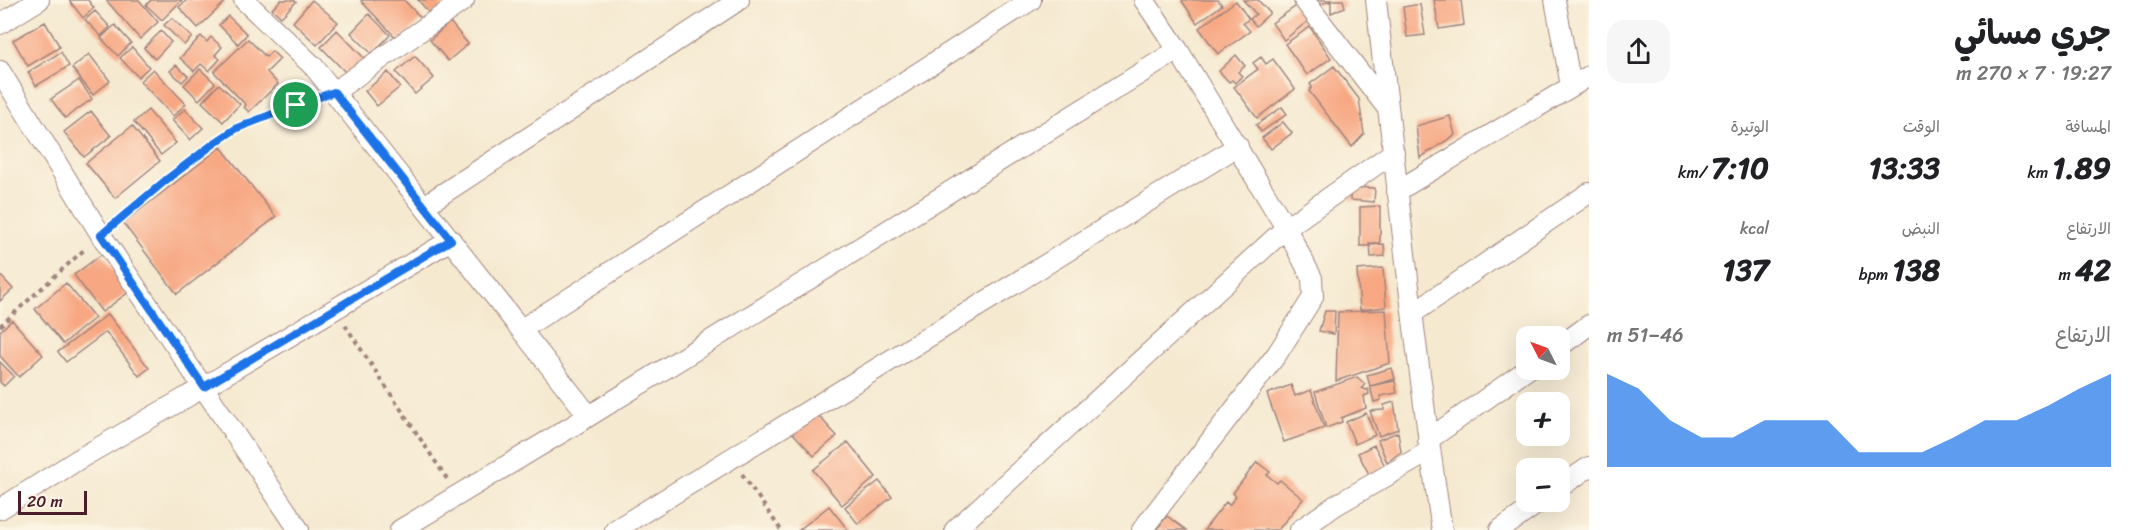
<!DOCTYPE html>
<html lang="ar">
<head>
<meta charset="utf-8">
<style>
	:root { --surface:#fff; --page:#f6f6f6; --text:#202124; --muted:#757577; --accent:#1a73e8 }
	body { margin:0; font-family:Sriracha,"Playpen Sans Arabic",sans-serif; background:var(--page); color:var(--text); direction:rtl; height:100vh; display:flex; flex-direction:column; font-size:22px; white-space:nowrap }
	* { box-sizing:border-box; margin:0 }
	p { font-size:20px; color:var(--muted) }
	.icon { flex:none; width:33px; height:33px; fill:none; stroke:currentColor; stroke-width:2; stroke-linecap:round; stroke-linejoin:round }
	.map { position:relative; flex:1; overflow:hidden; direction:ltr }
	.drawer { display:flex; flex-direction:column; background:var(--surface); width:540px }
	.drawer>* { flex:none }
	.needle { width:39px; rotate:312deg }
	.controls { position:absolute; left:1516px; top:326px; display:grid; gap:12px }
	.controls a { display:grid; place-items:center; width:54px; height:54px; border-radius:12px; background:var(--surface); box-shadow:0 6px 24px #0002; font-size:30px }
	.scale { position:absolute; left:18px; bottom:15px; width:69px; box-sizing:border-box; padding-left:6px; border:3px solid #4a1f2b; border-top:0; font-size:16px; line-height:21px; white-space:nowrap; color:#4a1f2b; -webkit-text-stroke:4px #fcf5e5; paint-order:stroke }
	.pin { position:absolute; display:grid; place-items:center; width:51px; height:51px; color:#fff; margin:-26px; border:3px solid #fff; border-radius:50%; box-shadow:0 2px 6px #0007 }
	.round { display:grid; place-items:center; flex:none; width:63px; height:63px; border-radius:18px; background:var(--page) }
	.summary { display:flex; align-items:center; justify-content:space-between; height:102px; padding:0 18px }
	h1 { font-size:33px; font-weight:700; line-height:45px }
	.stats { display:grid; grid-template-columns:repeat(3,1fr); gap:9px; height:102px; padding:6px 18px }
	.stats div { display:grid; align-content:center }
	.stats b { font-size:30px; font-weight:700 }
	.stats small { font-size:16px; font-weight:400 }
	.stats p { font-size:16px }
	.chart { height:168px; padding:12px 18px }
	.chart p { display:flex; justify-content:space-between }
	.chart svg { width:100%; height:108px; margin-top:6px; fill:var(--accent); opacity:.7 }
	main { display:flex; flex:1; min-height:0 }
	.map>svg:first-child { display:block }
	.building { fill:#f7a883 }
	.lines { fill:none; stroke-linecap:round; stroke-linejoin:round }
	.minor-casing { stroke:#a0847e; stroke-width:22 }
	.path { stroke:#a0847e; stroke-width:4; stroke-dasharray:4.5 4.5; stroke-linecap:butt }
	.minor { stroke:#fff; stroke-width:20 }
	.route-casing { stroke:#fff; stroke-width:12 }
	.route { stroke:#1a73e8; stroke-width:8 }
</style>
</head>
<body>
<main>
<section class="drawer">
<div class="summary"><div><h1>جري مسائي</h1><p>19:27 · 7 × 270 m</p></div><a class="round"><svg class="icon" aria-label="share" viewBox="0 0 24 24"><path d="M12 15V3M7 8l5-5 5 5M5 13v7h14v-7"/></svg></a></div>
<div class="stats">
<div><p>المسافة</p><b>1.89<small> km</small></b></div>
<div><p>الوقت</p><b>13:33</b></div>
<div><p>الوتيرة</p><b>7:10<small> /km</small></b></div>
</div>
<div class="stats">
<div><p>الارتفاع</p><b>42<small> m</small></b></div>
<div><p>النبض</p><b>138<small> bpm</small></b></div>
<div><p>kcal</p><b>137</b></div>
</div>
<div class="chart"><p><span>الارتفاع</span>46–51 m</p>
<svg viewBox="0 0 160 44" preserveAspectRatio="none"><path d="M0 44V6L10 12L20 25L30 32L40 32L50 25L60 25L70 25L80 38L90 38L100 38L110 32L120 25L130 25L140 19L150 12L160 6V44z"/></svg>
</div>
</section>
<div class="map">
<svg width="1589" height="530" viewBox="0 0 1589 530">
	<rect width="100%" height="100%" fill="#fcf5e5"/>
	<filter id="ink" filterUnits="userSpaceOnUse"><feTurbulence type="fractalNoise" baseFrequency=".0167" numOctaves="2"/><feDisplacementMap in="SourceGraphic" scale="12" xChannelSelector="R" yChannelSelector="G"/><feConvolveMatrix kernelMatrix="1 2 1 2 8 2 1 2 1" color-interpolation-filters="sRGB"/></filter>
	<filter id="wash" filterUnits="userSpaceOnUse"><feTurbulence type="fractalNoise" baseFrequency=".008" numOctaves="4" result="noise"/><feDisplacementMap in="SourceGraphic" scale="24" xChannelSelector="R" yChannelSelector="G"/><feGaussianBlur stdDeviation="1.35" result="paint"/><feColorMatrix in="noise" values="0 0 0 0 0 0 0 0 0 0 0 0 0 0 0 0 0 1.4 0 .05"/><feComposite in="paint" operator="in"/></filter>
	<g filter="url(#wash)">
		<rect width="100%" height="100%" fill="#f5e9d0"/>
		<g id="blocks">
			<path class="building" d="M 69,0 L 88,0 L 94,8 L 83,18 Z
				M 106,0 L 139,0 L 158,22 L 140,39 Z
				M 151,0 L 182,0 L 162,20 L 146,5 Z
				M 187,0 L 221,0 L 224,3 L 198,28 L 179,7 Z
				M 281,0 L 294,0 L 296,2 L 281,17 L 272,9 Z
				M 312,0 L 338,22 L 317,45 L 293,22 Z
				M 362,0 L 404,0 L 422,19 L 399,41 L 361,1 Z
				M 418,0 L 450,0 L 432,16 Z
				M 1183,0 L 1218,0 L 1222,5 L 1197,23 L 1182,1 Z
				M 1243,0 L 1258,0 L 1270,13 L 1256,26 L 1250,19 L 1256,14 Z
				M 1313,0 L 1343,0 L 1345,7 L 1331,13 L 1331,1 L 1317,5 Z
				M 1434,0 L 1461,0 L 1464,25 L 1439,29 Z
				M 1236,1 L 1249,19 L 1243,23 L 1250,31 L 1218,54 L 1199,28 Z
				M 1302,2 L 1313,17 L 1284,40 L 1272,23 Z
				M 1420,4 L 1425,35 L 1407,37 L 1403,7 Z
				M 95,11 L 110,27 L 101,36 L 85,20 Z
				M 369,14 L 390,35 L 372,54 L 351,33 Z
				M 228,16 L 247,34 L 238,44 L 219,25 Z
				M 172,18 L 192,37 L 184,45 L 164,25 Z
				M 45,22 L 60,47 L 28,66 L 13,40 Z
				M 450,22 L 468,44 L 448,61 L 430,40 Z
				M 115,25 L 131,43 L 118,56 L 101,38 Z
				M 1310,27 L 1331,58 L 1307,75 L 1285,44 Z
				M 337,30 L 366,60 L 349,76 L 321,47 Z
				M 161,31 L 171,42 L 155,59 L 144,48 Z
				M 201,36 L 207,42 L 211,37 L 222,47 L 215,55 L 220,59 L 209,71 L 201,64 L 194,71 L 180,58 Z
				M 248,39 L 266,57 L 272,51 L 280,59 L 267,72 L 278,84 L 249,112 L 244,107 L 246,105 L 214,72 Z
				M 132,47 L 149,67 L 138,77 L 120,58 Z
				M 61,52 L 69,66 L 36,86 L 28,72 Z
				M 89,54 L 110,81 L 93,95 L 72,68 Z
				M 1236,55 L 1245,66 L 1238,72 L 1242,76 L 1235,83 L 1232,80 L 1229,82 L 1219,71 Z
				M 415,56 L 434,78 L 415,94 L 396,72 Z
				M 1261,57 L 1266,64 L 1273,59 L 1295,89 L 1257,118 L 1234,87 L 1258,69 L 1253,63 Z
				M 176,65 L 188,76 L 182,82 L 170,71 Z
				M 1334,66 L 1359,99 L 1364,134 L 1352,147 L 1309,91 L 1312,87 L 1310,84 Z
				M 153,69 L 186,104 L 173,116 L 140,81 Z
				M 200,69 L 215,83 L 199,100 L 184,85 Z
				M 388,72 L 400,87 L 377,106 L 365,91 Z
				M 79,80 L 92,99 L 65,118 L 51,99 Z
				M 219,84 L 240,104 L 223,122 L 202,102 Z
				M 1282,107 L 1287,114 L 1261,132 L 1256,125 Z
				M 185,109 L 203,128 L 190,140 L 172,120 Z
				M 148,110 L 176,143 L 161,155 L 134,122 Z
				M 91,111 L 111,136 L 84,157 L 64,132 Z
				M 1450,116 L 1455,135 L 1420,158 L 1416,126 Z
				M 1283,122 L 1292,133 L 1271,149 L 1262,138 Z
				M 132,126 L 160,161 L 115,198 L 86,163 Z
				M 221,147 L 276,217 L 177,294 L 123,223 Z
				M 1351,187 L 1375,188 L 1374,202 L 1350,200 Z
				M 1380,206 L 1380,243 L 1369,243 L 1369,246 L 1360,246 L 1360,207 Z
				M 1384,244 L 1385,256 L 1371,257 L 1370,245 Z
				M 102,254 L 130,291 L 102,312 L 74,275 Z
				M 1383,268 L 1386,307 L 1360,310 L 1357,270 Z
				M 0,275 L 13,289 L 0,301 Z
				M 66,283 L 95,318 L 63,344 L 35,309 Z
				M 1386,310 L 1390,363 L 1336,381 L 1338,312 Z
				M 1325,311 L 1335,311 L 1334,334 L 1319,331 Z
				M 108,314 L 149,368 L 139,376 L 106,332 L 66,362 L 58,352 Z
				M 12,320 L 43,355 L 19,377 L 0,356 L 0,331 Z
				M 0,362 L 14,376 L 4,386 L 0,382 Z
				M 1392,368 L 1395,379 L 1370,386 L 1367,375 Z
				M 1357,377 L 1365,384 L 1362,388 L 1366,390 L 1368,389 L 1369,394 L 1364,396 L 1366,408 L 1341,418 L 1342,422 L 1326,428 L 1315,392 Z
				M 1395,381 L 1397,393 L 1380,396 L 1381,400 L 1374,402 L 1370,386 Z
				M 1291,385 L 1295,396 L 1311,390 L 1324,428 L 1284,442 L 1267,394 Z
				M 1394,402 L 1398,429 L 1379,436 L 1370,411 L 1384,410 L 1384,405 Z
				M 1366,413 L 1375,435 L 1355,444 L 1346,422 Z
				M 817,414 L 837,436 L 814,456 L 791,431 L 805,425 Z
				M 1398,432 L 1401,452 L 1387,462 L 1378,440 Z
				M 848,442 L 876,477 L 842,505 L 813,470 Z
				M 1374,445 L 1385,466 L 1369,474 L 1358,453 Z
				M 1257,462 L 1270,472 L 1267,475 L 1277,483 L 1280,480 L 1303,499 L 1278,530 L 1204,530 L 1226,502 L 1229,505 L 1236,496 L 1233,493 Z
				M 879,481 L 892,497 L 858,524 L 845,507 Z
				M 829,506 L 848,530 L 799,530 Z
				M 1167,516 L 1186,530 L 1156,530 Z"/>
		</g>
	</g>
	<g filter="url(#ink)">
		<use href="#blocks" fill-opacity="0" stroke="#a0847e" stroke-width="1.5"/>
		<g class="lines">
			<g class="minor-casing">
				<path id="minor" d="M 244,0 L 314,67 L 589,416
					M 1144,0 L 1178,50 L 1286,228 L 1394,152
					M 1304,0 L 1388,109
					M 1376,0 C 1396,177 1415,354 1442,530
					M 1555,0 L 1571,86
					M 0,24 L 39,0
					M 0,71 L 101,235 L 299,530
					M 334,92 L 464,0
					M 1397,191 L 1589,76
					M 424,206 L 739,0
					M 1413,313 L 1589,193
					M 522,329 L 1031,0
					M 1560,346 L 1589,325
					M 1428,440 L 1528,369
					M 1560,487 L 1589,467
					M 0,509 L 79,459 L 204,387 L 451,240
					M 400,530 L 589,416 L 1178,50
					M 615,530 L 1238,146
					M 955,530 L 1286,228 L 1312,278 L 1313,297 L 1277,354 L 1142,530
					M 1300,530 L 1336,505 L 1430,451
					M 1500,530 L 1541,501"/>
			</g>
			<path class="path" d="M 117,222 C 152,191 196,150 237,128 C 260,115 289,107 314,99
				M 345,325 L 447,479
				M 0,326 L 86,248
				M 742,474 L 781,530"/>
			<use href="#minor" class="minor"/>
		</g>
	</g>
	<g class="lines" filter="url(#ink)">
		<g class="route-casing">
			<path id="route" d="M 334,92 L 451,240 L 204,387 L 101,235 L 166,180 L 216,142 L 237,128 L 296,105 Z"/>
		</g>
		<use href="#route" class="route"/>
	</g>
</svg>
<div class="controls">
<a><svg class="needle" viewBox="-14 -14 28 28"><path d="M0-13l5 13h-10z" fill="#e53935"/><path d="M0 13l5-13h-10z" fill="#757577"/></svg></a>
<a>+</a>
<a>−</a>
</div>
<div class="scale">20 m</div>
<div class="pin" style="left:296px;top:105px;background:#1e9e55"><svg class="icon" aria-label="arrive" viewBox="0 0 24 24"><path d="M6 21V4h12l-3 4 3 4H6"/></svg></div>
</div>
</main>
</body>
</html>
